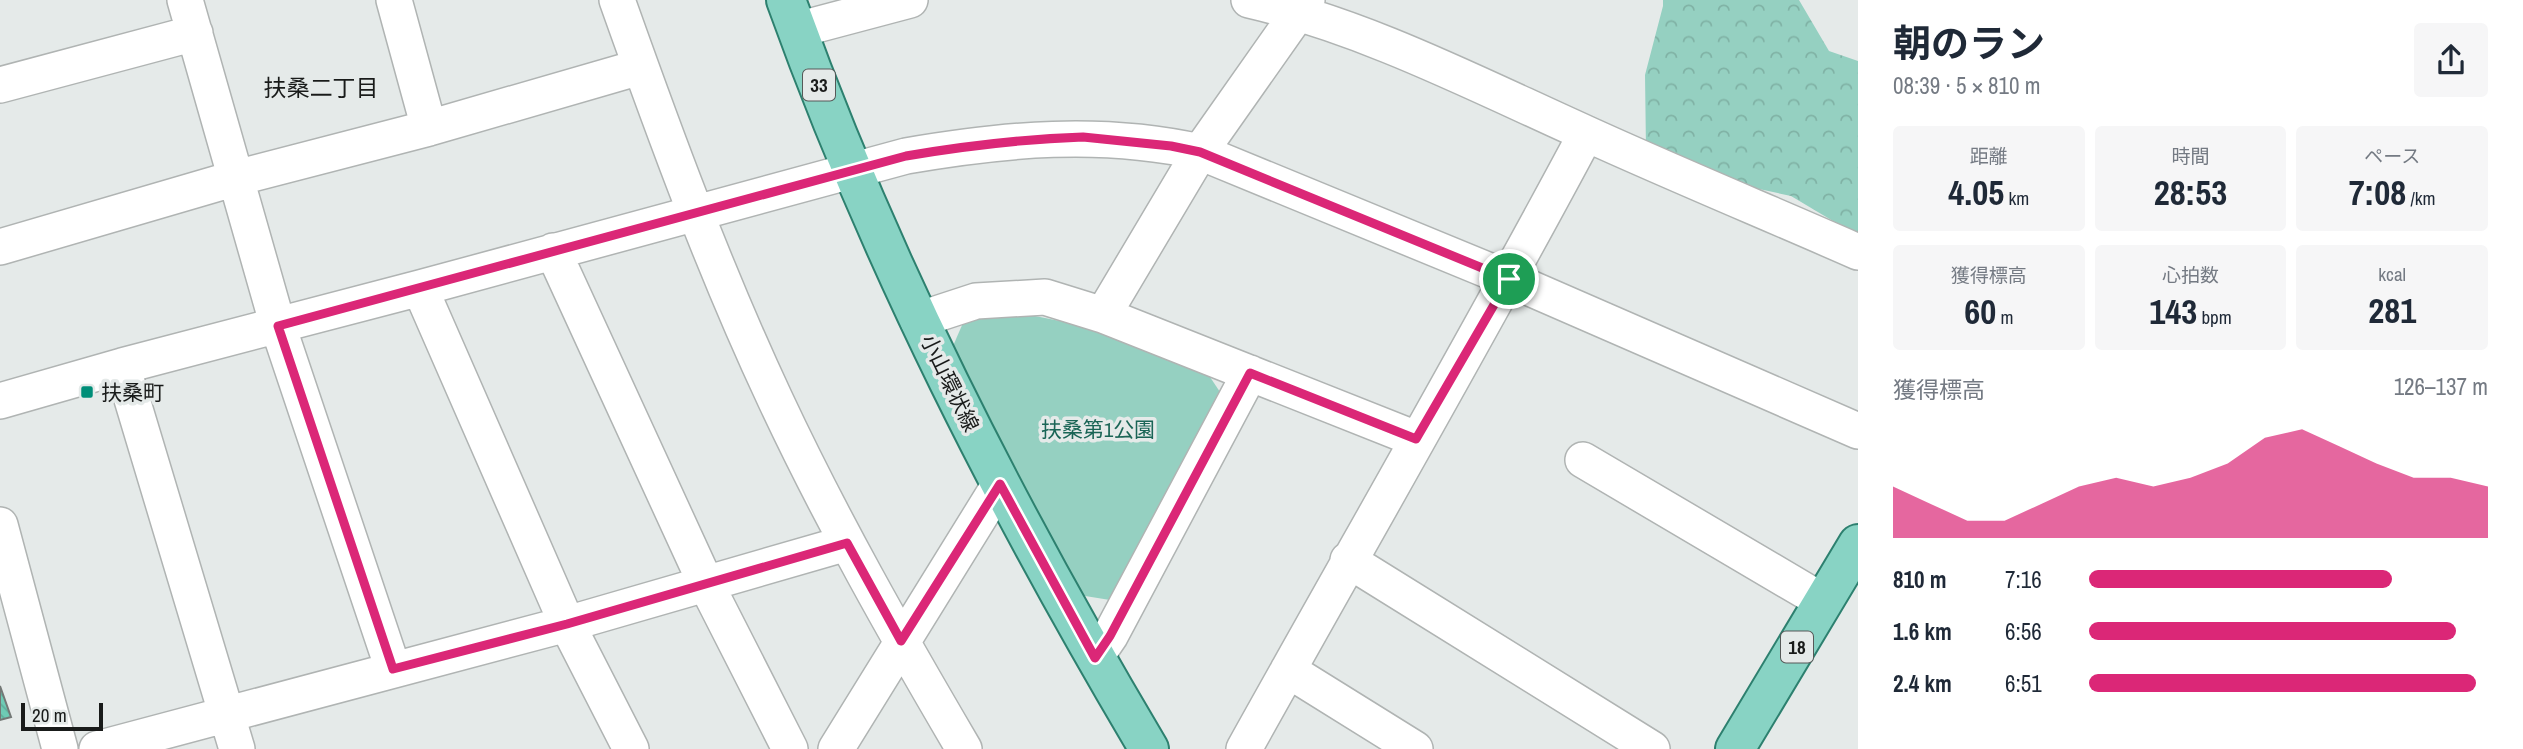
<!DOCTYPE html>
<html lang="ja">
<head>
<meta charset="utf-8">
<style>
	:root { --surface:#fff; --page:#f6f6f7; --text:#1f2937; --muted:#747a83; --accent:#db2777 }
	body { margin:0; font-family:"Archivo Narrow","Noto Sans JP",sans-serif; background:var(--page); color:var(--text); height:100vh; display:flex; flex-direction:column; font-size:26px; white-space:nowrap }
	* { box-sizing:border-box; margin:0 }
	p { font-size:23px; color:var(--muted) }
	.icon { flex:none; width:38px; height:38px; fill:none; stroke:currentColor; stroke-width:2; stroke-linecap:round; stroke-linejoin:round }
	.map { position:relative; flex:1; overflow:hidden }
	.side { display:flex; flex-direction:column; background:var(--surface); width:665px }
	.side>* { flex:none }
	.scale { position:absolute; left:21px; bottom:18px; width:82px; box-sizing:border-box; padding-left:7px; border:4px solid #191b1a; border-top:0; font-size:19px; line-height:24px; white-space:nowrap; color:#191b1a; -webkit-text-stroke:5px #e5eae9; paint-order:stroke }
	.pin { position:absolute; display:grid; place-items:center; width:60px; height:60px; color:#fff; margin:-30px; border:4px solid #fff; border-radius:50%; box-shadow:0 2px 7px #0007 }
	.round { display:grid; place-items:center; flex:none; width:74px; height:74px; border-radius:7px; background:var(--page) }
	.headline { display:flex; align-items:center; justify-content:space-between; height:119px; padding:0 35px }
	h1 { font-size:38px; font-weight:700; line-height:52px }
	.figures { display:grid; grid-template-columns:repeat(3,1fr); gap:10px; height:119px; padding:7px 35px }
	.figures div { display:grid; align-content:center; border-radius:7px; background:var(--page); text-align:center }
	.figures b { font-size:35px; font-weight:700 }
	.figures small { font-size:19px; font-weight:400 }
	.figures p { font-size:19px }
	.chart { height:196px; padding:14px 35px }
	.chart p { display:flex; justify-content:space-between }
	.chart svg { width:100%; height:126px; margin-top:7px; fill:var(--accent); opacity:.7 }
	ul { padding:0 35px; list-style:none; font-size:23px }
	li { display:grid; grid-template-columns:112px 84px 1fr; align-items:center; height:52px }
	li i { height:18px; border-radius:9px; background:var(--accent) }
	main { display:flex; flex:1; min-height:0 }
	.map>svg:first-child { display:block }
	.forest { fill:url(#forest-crowns) }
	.park { fill:#95d0c1 }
	.building { fill:url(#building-back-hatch); stroke:#737876; stroke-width:2 }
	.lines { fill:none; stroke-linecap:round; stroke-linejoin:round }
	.minor-casing { stroke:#b0b4b3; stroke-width:38 }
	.major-casing { stroke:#2d806f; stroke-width:42 }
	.minor { stroke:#fff; stroke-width:35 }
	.major { stroke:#88d3c4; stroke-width:38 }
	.route-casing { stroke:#fff; stroke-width:14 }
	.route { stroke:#db2777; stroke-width:9 }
	.poi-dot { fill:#008e78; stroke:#e5eae9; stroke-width:2.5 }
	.labels { text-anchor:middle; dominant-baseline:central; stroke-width:7; stroke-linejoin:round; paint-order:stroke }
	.shield { fill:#e5eae9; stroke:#565958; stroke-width:2 }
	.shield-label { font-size:19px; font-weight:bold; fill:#191b1a }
	.street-label { font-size:21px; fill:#191b1a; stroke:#e5eae9 }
	.poi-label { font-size:21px; fill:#191b1a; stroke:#e5eae9; text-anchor:start }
	.park-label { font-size:21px; fill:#1a6556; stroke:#e5eae9 }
	.neighbourhood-label { font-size:23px; fill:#191b1a; stroke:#e5eae9 }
</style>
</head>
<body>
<main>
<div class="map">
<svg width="1858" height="749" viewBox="0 0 1858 749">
	<defs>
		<pattern id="forest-crowns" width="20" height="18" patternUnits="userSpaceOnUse" patternTransform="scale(1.75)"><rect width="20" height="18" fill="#95d0c1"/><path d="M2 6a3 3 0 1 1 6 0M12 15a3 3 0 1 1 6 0" fill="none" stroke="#80b2a5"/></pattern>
		<pattern id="building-back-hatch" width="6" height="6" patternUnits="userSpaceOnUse" patternTransform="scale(1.75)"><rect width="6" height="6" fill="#6ecbb5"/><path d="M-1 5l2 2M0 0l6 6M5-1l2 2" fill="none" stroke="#5fae9b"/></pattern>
	</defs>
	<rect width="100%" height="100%" fill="#e5eae9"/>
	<path class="forest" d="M 1663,0 L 1799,0 L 1829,51 L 1858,61 L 1858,233 L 1838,224 L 1791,196 L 1717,180 L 1646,150 L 1645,75 L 1663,6 Z"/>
	<path class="park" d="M 1025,314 L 1095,328 L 1210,377 L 1222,395 L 1110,600 L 1079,595 L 953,346 L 966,316 Z"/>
	<path class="building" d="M 0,686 L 11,717 L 0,720 Z"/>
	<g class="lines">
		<g class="minor-casing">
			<path id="minor" d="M 185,0 L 278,326 L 393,669
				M 394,0 L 429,128
				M 617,0 C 665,135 714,269 775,399 C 831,519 897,635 964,749
				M 1249,0 C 1366,27 1476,84 1585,133 C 1675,174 1767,212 1858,252
				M 797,30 L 910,0
				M 0,85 L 195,33
				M 0,247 L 236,178 L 429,128 L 640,67
				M 553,251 L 706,584 L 790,749
				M 420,288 L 567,624 L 631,749
				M 1103,315 L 1200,152 L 1307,0
				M 918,320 L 976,301 L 1045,297 L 1103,315 L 1416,439
				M 122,366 L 237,749
				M 0,401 L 122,366 L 420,288 L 906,156 C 1005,139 1101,130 1200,152 L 1509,279 L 1858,431
				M 1583,460 L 1824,602
				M 0,525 L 60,749
				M 1348,560 L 1652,749
				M 1095,658 L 1110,636 L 1250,373
				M 1288,670 L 1415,749
				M 97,749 L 567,624 L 847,543
				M 836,749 L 1000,484
				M 1244,749 C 1358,544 1476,341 1586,134"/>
		</g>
		<g class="major-casing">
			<path id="major" d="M 786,0 C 880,262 1007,510 1149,749
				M 1735,749 L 1858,544"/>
		</g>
		<use href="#minor" class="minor"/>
		<use href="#major" class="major"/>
	</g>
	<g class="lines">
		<g class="route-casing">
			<path id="route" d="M 1083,137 L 1171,146 L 1200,152 L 1509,279 L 1416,439 L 1250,373 L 1110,636 L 1095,658 L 1000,484 L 901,641 L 847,543 L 567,624 L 393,669 L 278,326 L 906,156 C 965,146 1023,139 1083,137 Z"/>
		</g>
		<use href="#route" class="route"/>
	</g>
	<rect class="poi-dot" x="80" y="385" width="14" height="14" rx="3.5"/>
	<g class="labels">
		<g class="shield">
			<rect x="803" y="69.5" width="32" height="31" rx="5"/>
			<rect x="1781" y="631.5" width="32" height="31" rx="5"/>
		</g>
		<g class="shield-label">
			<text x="819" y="85">33</text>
			<text x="1797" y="647">18</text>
		</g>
		<g class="street-label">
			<text transform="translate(950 383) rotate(64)">小山環状線</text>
		</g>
		<g class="poi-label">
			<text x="101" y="392">扶桑町</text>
		</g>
		<g class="park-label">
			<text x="1098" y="429">扶桑第1公園</text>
		</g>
		<g class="neighbourhood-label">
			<text x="321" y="87">扶桑二丁目</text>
		</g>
	</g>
</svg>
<div class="scale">20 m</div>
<div class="pin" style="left:1509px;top:279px;background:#1e9e55"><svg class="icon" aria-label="arrive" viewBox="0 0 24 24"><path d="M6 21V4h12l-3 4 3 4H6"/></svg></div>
</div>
<section class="side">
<div class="headline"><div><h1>朝のラン</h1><p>08:39 · 5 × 810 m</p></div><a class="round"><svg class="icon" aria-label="share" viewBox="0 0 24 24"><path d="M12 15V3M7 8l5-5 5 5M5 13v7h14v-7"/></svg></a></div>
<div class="figures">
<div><p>距離</p><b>4.05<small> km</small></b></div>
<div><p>時間</p><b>28:53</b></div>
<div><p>ペース</p><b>7:08<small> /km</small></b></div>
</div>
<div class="figures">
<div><p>獲得標高</p><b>60<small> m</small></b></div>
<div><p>心拍数</p><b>143<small> bpm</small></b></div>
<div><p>kcal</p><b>281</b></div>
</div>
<div class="chart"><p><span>獲得標高</span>126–137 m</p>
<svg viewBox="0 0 160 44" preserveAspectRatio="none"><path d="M0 44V26L10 32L20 38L30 38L40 32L50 26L60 23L70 26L80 23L90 18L100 9L110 6L120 12L130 18L140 23L150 23L160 26V44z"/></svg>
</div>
<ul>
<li><b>810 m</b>7:16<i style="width:76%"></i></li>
<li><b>1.6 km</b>6:56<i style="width:92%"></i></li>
<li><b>2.4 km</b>6:51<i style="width:97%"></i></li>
</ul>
</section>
</main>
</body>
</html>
